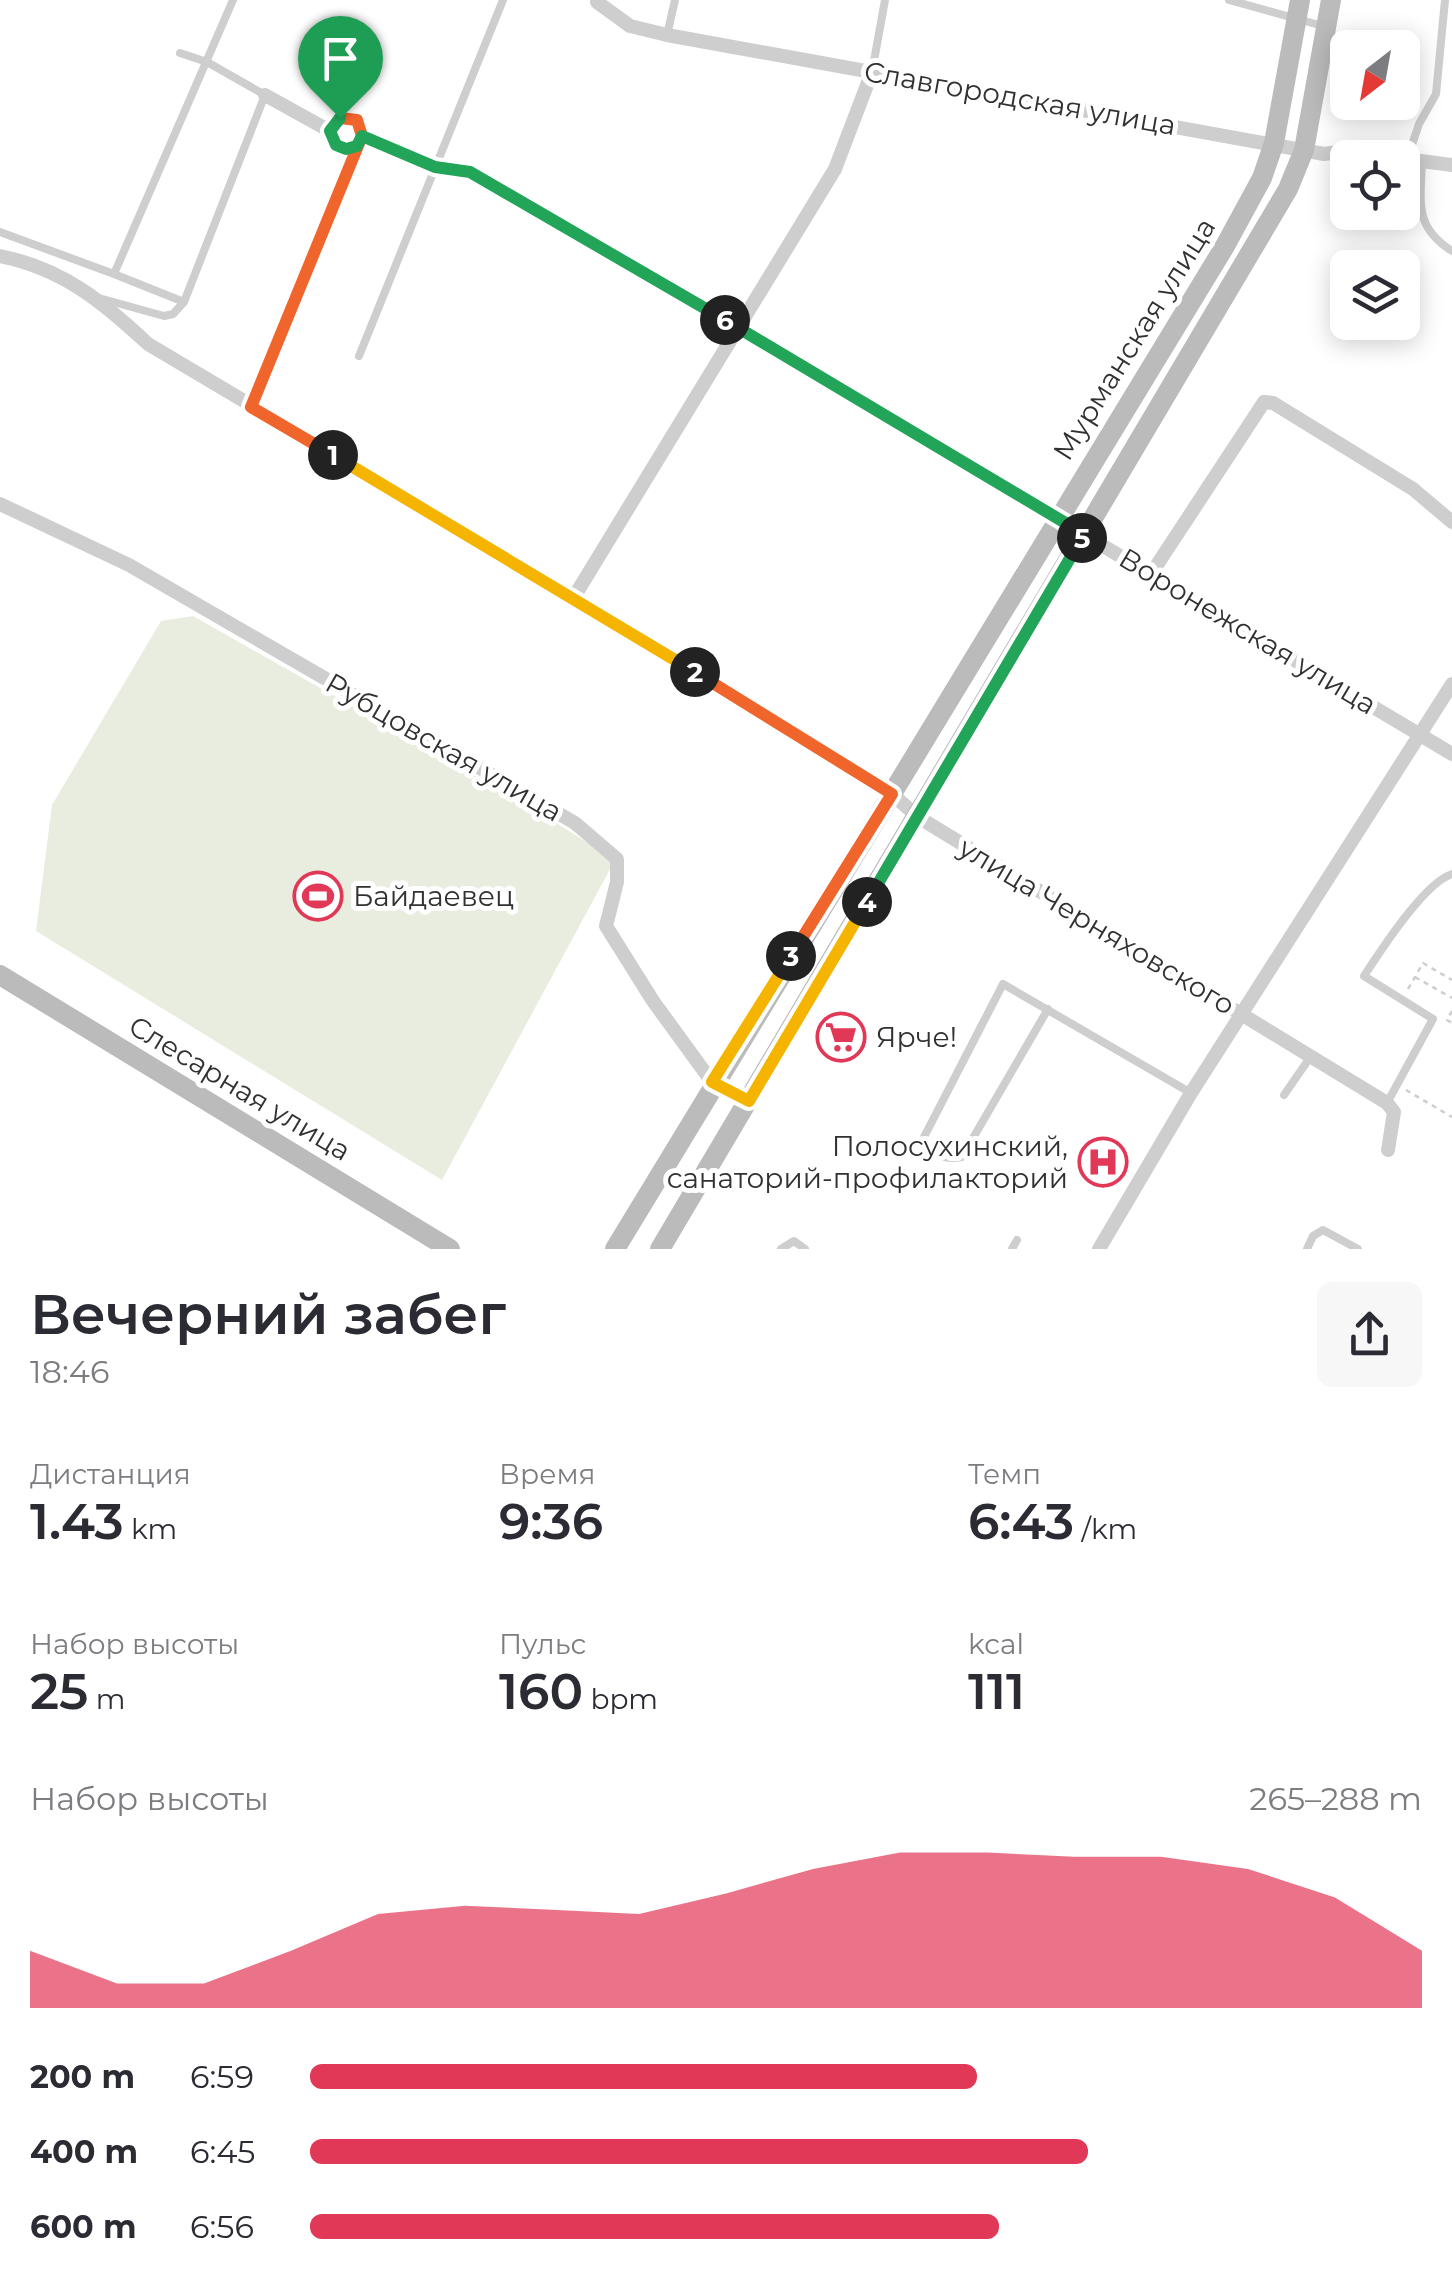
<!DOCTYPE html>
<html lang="ru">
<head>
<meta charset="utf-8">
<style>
	:root { --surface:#fff; --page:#f7f7f7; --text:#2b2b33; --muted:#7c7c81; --accent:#e23858 }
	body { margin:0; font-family:Montserrat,sans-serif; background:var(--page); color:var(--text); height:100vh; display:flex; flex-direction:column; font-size:38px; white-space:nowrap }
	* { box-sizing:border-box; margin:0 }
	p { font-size:32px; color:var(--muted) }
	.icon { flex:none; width:55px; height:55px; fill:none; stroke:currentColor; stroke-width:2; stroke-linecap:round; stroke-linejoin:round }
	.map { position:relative; height:1249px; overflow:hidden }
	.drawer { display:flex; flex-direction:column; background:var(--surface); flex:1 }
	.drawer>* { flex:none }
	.needle { width:65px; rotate:211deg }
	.fabs { position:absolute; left:1330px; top:30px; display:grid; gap:20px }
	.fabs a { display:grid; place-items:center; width:90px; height:90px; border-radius:15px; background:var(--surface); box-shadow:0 5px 25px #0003; font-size:50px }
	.pin { position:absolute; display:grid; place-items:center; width:85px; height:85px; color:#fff; margin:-102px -42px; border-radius:50% 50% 50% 0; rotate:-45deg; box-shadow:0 0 10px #0007 }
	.pin .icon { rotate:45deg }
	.km { position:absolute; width:50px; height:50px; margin:-25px; border-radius:50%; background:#222; color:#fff; font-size:28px; line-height:50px; text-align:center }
	.round { display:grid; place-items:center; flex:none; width:105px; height:105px; border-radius:15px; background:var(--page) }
	.head { display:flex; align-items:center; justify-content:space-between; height:170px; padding:0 30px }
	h1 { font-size:55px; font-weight:600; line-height:75px }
	.metrics { display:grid; grid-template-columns:repeat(3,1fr); gap:15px; height:170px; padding:10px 30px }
	.metrics div { display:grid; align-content:center }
	.metrics b { font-size:50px; font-weight:600 }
	.metrics small { font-size:28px; font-weight:400 }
	.metrics p { font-size:28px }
	.chart { height:280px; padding:20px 30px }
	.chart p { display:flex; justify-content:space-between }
	.chart svg { width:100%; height:180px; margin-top:10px; fill:var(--accent); opacity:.7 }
	ul { padding:0 30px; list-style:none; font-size:32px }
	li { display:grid; grid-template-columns:160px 120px 1fr; align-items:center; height:75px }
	li i { height:25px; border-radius:12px; background:var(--accent) }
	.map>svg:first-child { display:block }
	.green { fill:#e8eddf }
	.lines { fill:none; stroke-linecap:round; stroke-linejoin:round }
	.path { stroke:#cecece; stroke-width:2.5; stroke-dasharray:5 5; stroke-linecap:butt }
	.service { stroke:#cecece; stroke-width:8 }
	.minor { stroke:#cecece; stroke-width:14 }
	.secondary { stroke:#bbb; stroke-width:20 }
	.split-1-casing { stroke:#fff; stroke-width:20 }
	.split-2-casing { stroke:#fff; stroke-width:20 }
	.split-3-casing { stroke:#fff; stroke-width:20 }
	.split-4-casing { stroke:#fff; stroke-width:20 }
	.split-5-casing { stroke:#fff; stroke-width:20 }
	.split-6-casing { stroke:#fff; stroke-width:20 }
	.split-7-casing { stroke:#fff; stroke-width:20 }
	.split-1 { stroke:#f0652b; stroke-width:12 }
	.split-2 { stroke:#f5b400; stroke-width:12 }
	.split-3 { stroke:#f0652b; stroke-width:12 }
	.split-4 { stroke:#f5b400; stroke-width:12 }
	.split-5 { stroke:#22a559; stroke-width:12 }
	.split-6 { stroke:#22a559; stroke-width:12 }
	.split-7 { stroke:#22a559; stroke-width:12 }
	.labels { text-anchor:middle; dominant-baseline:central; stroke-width:10; stroke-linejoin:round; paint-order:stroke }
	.street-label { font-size:28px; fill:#313131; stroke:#fff }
	.poi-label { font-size:28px; fill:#313131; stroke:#fff; text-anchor:start }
</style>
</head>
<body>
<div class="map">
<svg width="1452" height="1249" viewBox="0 0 1452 1249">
	<rect width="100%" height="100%" fill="#fff"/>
	<path class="green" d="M 193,616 L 529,806 L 615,860 L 442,1180 L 36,931 L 52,805 L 161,621 Z"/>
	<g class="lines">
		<path class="path" d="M 1415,977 L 1452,998
			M 1408,989 L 1423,963 L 1452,980
			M 1452,1011 L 1447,1020 L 1452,1023
			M 1406,1090 L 1452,1117"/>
		<path class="service" d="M 1229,0 L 1323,26
			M 667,35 L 675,0
			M 872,72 L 885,0
			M 1408,157 L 1419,124 L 1436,94 L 1445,0
			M 1422,160 C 1421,202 1413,226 1452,251
			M 0,232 L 114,274
			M 99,298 L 164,316 L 173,314 L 184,302 L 265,95 L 207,62 L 180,53
			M 184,302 L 114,274 L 233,0
			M 359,356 L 503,0
			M 1048,1009 L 962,1157 C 945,1160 927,1157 924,1137 L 1003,984 L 1191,1093
			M 1284,1095 L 1311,1056
			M 1387,1103 L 1433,1019 L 1364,976 C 1381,950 1425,882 1452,874
			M 781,1249 L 794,1241 L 805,1249
			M 1012,1249 L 1017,1240
			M 1307,1249 L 1313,1236 L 1323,1230 L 1358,1249"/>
		<path class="minor" d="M 597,2 L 630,26 L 667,35 L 1324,154 L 1346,151 L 1452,165
			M 265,95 L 330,131
			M 362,136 L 357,146 L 346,149 L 336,145 L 330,131 L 333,123 L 349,117 L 362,128 L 362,136 L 435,167 L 470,172 L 513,194 L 1452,754
			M 0,256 C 62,268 103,302 148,344 L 574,597 L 892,794 L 918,817 L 1387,1103 L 1394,1112 L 1388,1150
			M 251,407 L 357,146
			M 0,504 L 129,565 L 575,823 L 617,859 L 617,882 L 606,926 L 653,1001 L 712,1082 L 749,1101
			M 1151,574 L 1264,402 L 1273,403 L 1413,489 L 1452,522
			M 574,597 L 835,169 L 872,72
			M 1099,1249 L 1191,1093 L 1452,684"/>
		<path class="secondary" d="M 0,975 L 450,1249
			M 615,1249 L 1225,246 L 1262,178 L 1274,143 L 1300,0
			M 660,1249 L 1288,189 L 1304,150 L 1331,0"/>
	</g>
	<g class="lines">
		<g class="split-1-casing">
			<path id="split-1" d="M 333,455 L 251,407 L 362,136 L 357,120 L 340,118"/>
		</g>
		<g class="split-2-casing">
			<path id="split-2" d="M 333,455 L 695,672"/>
		</g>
		<g class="split-3-casing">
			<path id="split-3" d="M 695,672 L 892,794 L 791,956"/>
		</g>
		<g class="split-4-casing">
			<path id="split-4" d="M 791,956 L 712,1082 L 749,1101 L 867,902"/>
		</g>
		<g class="split-5-casing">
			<path id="split-5" d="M 867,902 L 1082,538"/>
		</g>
		<g class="split-6-casing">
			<path id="split-6" d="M 725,320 L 1084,534 L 1082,538"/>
		</g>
		<g class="split-7-casing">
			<path id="split-7" d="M 340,118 L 330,131 L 336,145 L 346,149 L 357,146 L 362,136 L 435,167 L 470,172 L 725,320"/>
		</g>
		<use href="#split-1" class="split-1"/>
		<use href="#split-2" class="split-2"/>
		<use href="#split-3" class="split-3"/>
		<use href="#split-4" class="split-4"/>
		<use href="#split-5" class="split-5"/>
		<use href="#split-6" class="split-6"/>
		<use href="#split-7" class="split-7"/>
	</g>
	<defs>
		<g id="stadium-ring" transform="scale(2.5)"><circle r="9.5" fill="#fff" stroke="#e23858" stroke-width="1.5"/><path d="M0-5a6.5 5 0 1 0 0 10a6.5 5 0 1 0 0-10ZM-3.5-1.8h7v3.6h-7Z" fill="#e23858"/></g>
		<g id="supermarket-ring" transform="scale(2.5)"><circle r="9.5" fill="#fff" stroke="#e23858" stroke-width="1.5"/><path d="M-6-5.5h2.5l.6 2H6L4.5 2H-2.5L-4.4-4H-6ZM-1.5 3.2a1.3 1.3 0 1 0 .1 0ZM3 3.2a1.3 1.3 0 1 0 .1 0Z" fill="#e23858"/></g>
		<g id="hospital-ring" transform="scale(2.5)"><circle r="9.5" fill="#fff" stroke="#e23858" stroke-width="1.5"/><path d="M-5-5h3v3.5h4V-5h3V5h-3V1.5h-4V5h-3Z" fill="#e23858"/></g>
	</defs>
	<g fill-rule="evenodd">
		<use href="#stadium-ring" x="318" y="896"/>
		<use href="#supermarket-ring" x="841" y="1037"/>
		<use href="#hospital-ring" x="1103" y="1162"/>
	</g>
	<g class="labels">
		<g class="street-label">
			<text transform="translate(1020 98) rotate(10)">Славгородская улица</text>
			<text transform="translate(1134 339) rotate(-58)">Мурманская улица</text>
			<text transform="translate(1248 631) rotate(31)">Воронежская улица</text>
			<text transform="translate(444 747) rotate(30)">Рубцовская улица</text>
			<text transform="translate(1097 926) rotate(31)">улица Черняховского</text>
			<text transform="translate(240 1088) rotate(31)">Слесарная улица</text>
		</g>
		<g class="poi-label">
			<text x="353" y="896">Байдаевец</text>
			<text x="876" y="1037">Ярче!</text>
			<text x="1068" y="1146" text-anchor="end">Полосухинский,<tspan x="1068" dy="32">санаторий-профилакторий</tspan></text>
		</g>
	</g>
</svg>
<div class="fabs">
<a><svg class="needle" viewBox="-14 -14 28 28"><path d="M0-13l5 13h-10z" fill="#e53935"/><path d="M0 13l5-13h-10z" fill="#7c7c81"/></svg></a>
<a><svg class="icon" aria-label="locate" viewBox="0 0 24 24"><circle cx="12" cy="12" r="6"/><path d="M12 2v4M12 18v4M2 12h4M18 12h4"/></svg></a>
<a><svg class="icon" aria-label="layers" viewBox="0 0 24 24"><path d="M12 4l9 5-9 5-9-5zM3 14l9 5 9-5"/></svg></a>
</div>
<div class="pin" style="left:340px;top:118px;background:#1e9e55"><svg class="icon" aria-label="arrive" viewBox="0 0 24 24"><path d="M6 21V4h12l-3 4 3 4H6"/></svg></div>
<b class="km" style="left:333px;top:455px">1</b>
<b class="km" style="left:695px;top:672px">2</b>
<b class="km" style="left:791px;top:956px">3</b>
<b class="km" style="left:867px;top:902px">4</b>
<b class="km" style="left:1082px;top:538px">5</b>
<b class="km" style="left:725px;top:320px">6</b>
</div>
<section class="drawer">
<div class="head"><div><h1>Вечерний забег</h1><p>18:46</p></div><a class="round"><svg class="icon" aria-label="share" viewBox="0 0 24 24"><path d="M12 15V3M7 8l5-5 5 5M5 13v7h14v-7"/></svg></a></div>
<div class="metrics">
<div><p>Дистанция</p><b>1.43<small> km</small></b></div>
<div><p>Время</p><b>9:36</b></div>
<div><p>Темп</p><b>6:43<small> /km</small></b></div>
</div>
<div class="metrics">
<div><p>Набор высоты</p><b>25<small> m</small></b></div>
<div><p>Пульс</p><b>160<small> bpm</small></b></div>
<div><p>kcal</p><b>111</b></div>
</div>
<div class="chart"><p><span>Набор высоты</span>265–288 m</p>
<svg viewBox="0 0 160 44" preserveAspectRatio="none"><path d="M0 44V30L10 38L20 38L30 30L40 21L50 19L60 20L70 21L80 16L90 10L100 6L110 6L120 7L130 7L140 10L150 17L160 30V44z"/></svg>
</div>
<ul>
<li><b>200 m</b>6:59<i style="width:60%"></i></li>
<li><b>400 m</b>6:45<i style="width:70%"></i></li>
<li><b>600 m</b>6:56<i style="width:62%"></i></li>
</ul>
</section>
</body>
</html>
